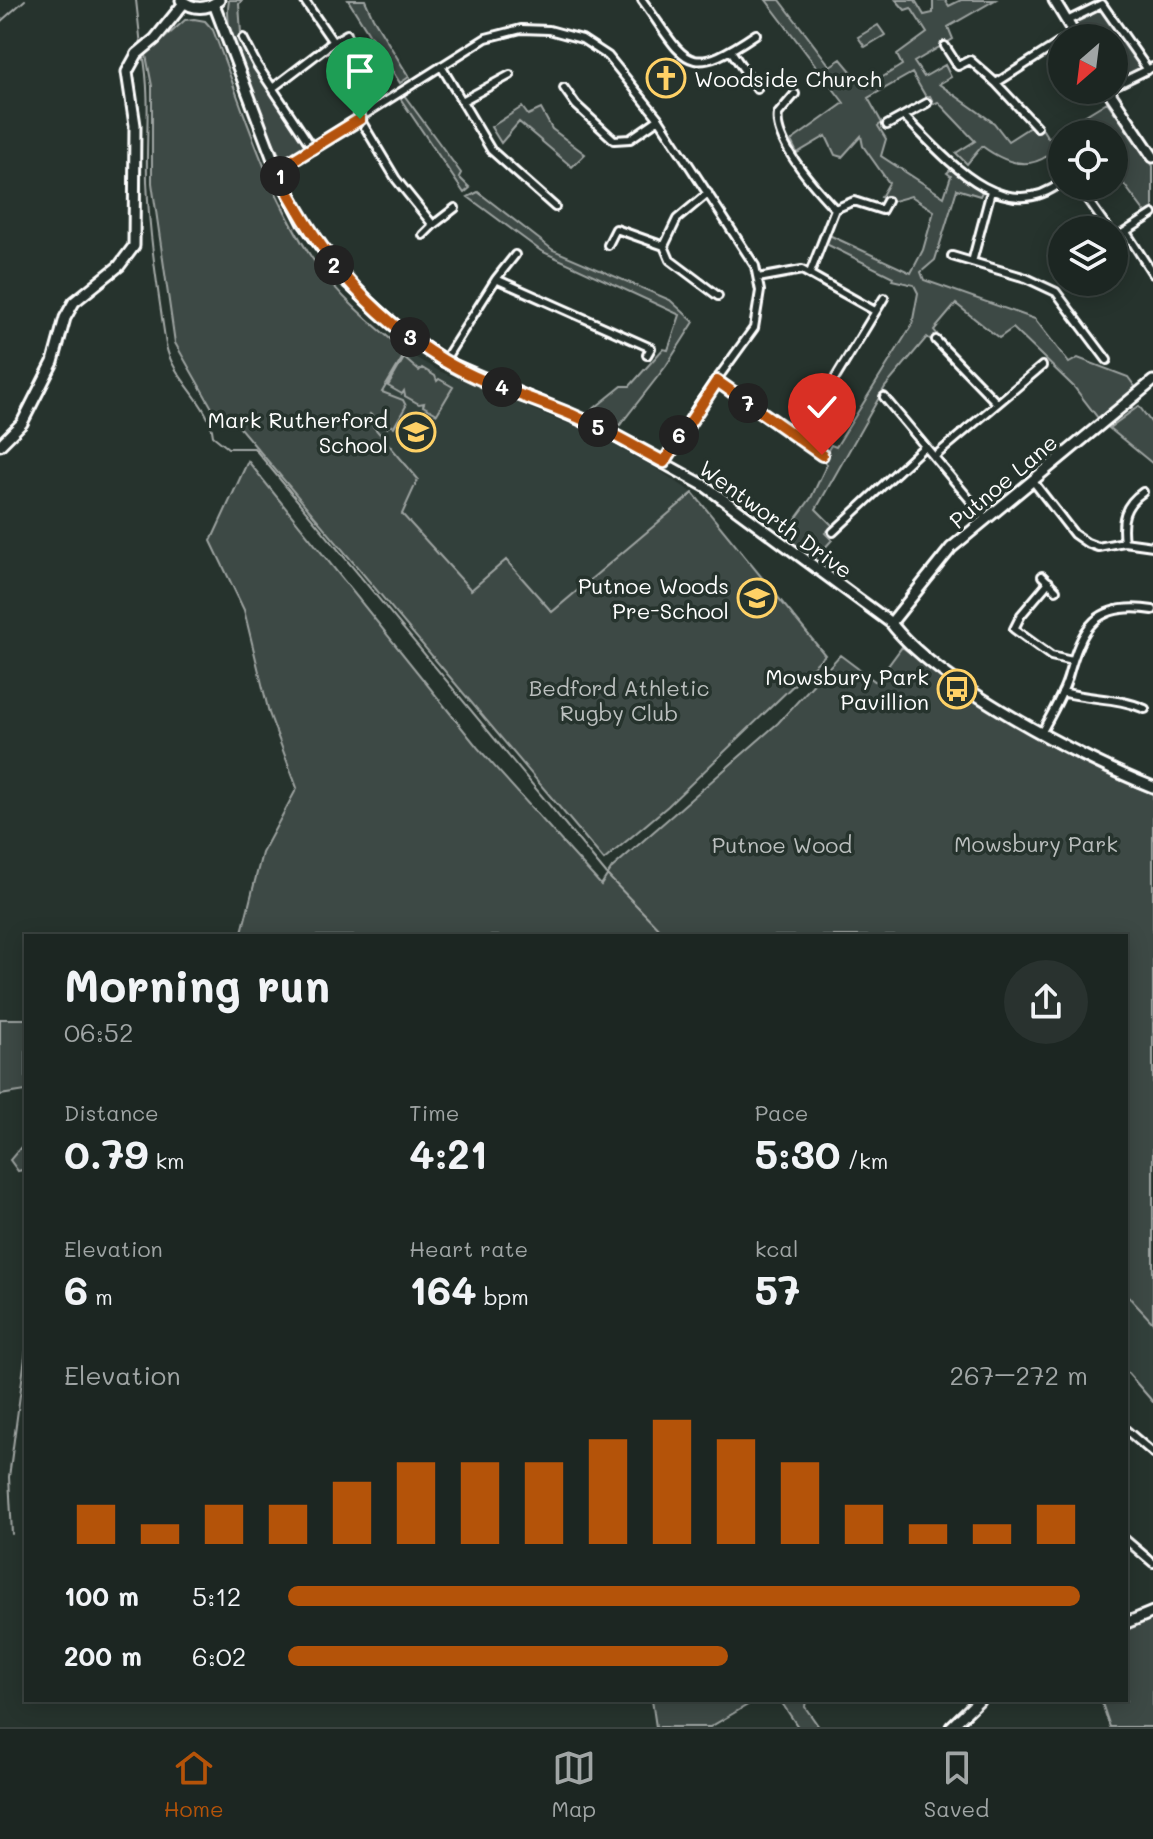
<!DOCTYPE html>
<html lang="en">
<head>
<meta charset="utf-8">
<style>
	:root { --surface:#1c2622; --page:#29322f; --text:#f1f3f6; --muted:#a0a5a5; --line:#3a4340; --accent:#b45309 }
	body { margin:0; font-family:Mali,sans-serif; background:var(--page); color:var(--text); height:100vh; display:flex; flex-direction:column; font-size:30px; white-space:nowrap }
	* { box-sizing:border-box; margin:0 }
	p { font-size:26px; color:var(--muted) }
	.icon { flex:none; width:44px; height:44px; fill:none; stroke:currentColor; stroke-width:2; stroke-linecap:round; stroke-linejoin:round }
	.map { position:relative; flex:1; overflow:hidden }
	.panel { position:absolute; left:24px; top:934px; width:1104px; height:768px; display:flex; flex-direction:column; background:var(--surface); border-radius:0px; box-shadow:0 4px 20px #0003,0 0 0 2px var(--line) }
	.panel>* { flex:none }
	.needle { width:52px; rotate:208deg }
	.fabs { position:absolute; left:1048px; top:24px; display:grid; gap:16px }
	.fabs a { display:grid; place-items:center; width:80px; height:80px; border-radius:50%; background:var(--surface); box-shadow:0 4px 20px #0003,0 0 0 2px var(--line); font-size:40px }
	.pin { position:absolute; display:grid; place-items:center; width:68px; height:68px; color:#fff; margin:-82px -34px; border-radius:50% 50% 50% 0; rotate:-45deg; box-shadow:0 0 8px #0007 }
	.pin .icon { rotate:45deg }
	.km { position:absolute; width:40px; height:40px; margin:-20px; border-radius:50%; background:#222; color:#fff; font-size:22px; line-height:40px; text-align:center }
	.round { display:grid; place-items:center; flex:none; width:84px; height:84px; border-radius:42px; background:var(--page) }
	.overview { display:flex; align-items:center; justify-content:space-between; height:136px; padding:0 40px }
	h1 { font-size:44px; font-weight:700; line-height:60px }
	.stats { display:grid; grid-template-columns:repeat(3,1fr); gap:12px; height:136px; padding:8px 40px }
	.stats div { display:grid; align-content:center }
	.stats b { font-size:40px; font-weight:700 }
	.stats small { font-size:22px; font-weight:400 }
	.stats p { font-size:22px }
	.chart { height:224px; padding:16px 40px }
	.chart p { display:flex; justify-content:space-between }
	.chart svg { width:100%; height:144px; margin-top:8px; stroke:var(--accent); stroke-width:6 }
	ul { padding:0 40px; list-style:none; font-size:26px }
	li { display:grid; grid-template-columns:128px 96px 1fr; align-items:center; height:60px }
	li i { height:20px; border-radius:10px; background:var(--accent) }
	.menu { display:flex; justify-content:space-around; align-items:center; height:112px; border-top:2px solid var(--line); background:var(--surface); font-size:22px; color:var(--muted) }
	.menu a { display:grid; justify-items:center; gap:4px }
	.menu .active { color:var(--accent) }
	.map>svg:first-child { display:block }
	.built { fill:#333f3a }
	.green { fill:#3e4944; stroke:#9ea4a2; stroke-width:2 }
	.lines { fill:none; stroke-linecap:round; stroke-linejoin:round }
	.stream { stroke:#a4a9a7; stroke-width:2 }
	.street-casing { stroke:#fff; stroke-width:12 }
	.secondary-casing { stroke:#fff; stroke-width:15 }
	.street { stroke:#26332d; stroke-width:6 }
	.secondary { stroke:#26332d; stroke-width:9 }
	.route-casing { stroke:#fff; stroke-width:16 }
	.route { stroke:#b45309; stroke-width:10 }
	.labels { text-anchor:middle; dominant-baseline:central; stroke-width:7; stroke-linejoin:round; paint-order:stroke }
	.poi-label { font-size:22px; fill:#fff; stroke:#26332d; text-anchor:end }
	.street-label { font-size:22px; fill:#fff; stroke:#26332d }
	.park-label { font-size:22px; fill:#bbbfbe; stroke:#26332d }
</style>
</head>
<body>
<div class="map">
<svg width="1153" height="1727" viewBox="0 0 1153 1727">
	<rect width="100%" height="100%" fill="#26332d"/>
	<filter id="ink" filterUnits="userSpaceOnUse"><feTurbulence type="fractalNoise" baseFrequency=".0125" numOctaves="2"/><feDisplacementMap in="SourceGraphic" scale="16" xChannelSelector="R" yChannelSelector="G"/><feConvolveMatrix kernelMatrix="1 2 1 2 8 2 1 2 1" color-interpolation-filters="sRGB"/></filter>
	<g filter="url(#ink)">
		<path class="built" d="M 276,191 L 314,261 L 358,313 L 406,352 L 439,371 L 621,445 L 693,493 L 460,689 L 235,422 L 216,415 L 175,343 Z
			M 1126,1294 L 1153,1323 L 1153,1402 L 1126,1373 Z"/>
		<path class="green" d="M 229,0 L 242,0 L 239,4 L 241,33 L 238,40 L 306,148 L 282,161 C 263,117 221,48 229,0 Z
			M 348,0 L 365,0 L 373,18 L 409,77 L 400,83 Z
			M 766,0 L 780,0 L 830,66 L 841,59 L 865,88 L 902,65 L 897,55 L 927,33 L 911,8 L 905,10 L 896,0 L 915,0 L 924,15 L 933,13 L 933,0 L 945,0 L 949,6 L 961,0 L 995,0 L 948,27 L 953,39 L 914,62 L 924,77 L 945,65 L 951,77 L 939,84 L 994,123 L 1008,141 L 1038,122 L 1048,138 L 1107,102 L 1153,166 L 1153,211 L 1147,215 L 1114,171 L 1114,134 L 1062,134 L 1062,163 L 1056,167 L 1047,156 C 1025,171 1002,161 982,146 L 967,164 L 956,153 L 975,141 L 938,102 L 934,104 L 930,96 L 926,97 L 912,73 L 868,98 L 882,123 L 878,126 L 886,139 L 881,156 L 944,197 L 951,176 L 947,173 L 952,168 L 982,192 L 980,196 L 957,189 L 935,260 L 921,272 L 924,280 L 1035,319 L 1069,363 L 1078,358 L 1128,377 L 1136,388 L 1098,418 L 1074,387 L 1013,328 L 999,338 L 956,304 L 934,330 L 937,334 L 931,340 L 927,337 L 885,387 L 816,509 L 833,526 L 825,533 L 832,540 L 812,562 L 781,539 L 811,498 L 827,464 L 822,460 L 831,445 L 836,447 L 912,325 L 918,293 L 914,285 L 892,280 L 893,277 L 826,244 L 829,235 L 911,273 L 923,250 L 934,211 L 911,196 L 890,202 L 881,197 L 889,183 L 863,146 L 861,136 L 842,157 L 835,155 L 826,136 L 797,153 L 791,141 L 844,103 Z
			M 1096,7 L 1103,9 L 1141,68 L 1114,81 L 1114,38 L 1083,38 L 1073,21 Z
			M 194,19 L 205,21 L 213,30 C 243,107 267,193 314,261 C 339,297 372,324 406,352 L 382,392 L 403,400 L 406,406 L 394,427 L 390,425 L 387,428 L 370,414 L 367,419 L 418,479 L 402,514 L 471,590 L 506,560 L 552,612 L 693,493 L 825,655 L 668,806 L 604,860 L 235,422 L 216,415 L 175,343 L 152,183 L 152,86 L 146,55 L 185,20 Z
			M 878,25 L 885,35 L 865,47 L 858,37 Z
			M 404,95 L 461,173 L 459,177 L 470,188 L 464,193 L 400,98 Z
			M 522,107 L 528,115 L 541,109 L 552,129 L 585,154 L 572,167 L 519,122 L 501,143 L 491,127 Z
			M 478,192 L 553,250 L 670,300 L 694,322 L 666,366 L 620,425 L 592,410 L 622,386 L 630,386 L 663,349 L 668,350 L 680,315 L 541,251 L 468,197 Z
			M 404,358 L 419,371 L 422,368 L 435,376 L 437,381 L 439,379 L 453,387 L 437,414 L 423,406 L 424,403 L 419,404 L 405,396 L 404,391 L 402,394 L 388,386 Z
			M 1139,406 L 1153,425 L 1153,464 L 1109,428 Z
			M401 427a16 16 0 1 1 32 0a16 16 0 1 1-32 0Z
			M 248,461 L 478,748 L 601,885 L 612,868 L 778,723 L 840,655 L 876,682 L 902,647 C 979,706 1062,759 1153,794 L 1153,1323 L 1126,1294 L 1126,936 L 241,936 L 262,853 L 297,788 L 269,713 L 244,610 L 211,541 Z
			M 0,1019 L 26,1019 L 26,1091 L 0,1095 Z
			M 26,1141 L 26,1169 L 18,1171 L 10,1160 Z
			M 1153,1619 L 1153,1727 L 1110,1727 L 1101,1700 L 1126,1700 L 1126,1628 Z
			M 652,1700 L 756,1700 L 710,1727 L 656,1727 Z
			M 780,1700 L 806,1700 L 805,1707 L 819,1727 L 798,1727 Z"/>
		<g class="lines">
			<path class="stream" d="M 136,0 L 141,46
				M 0,22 L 25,0
				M 143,53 C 151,96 146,137 147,181 C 149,235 158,291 166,345 C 172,379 210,403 213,436 L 228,448 L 254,448 L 608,876 L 666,936
				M 1126,1371 L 1153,1402
				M 12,1534 L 9,1477 L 26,1350"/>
			<g class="street-casing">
				<path id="street" d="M 642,0 C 686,60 684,83 756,34
					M 1067,21 L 1102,4 L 1148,70
					M 243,38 L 257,65 L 313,149
					M 333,42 L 347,34
					M 945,46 L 958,66 L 970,60 L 996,83
					M 731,51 L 757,89
					M 441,66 L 491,150 L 555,207
					M 1114,86 L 1153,67
					M 274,87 L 333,42 L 304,0
					M 564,88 L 576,105 L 614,140 L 630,139 L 659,119
					M 795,94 L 778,114 C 773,142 816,189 835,209
					M 464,100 L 510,75
					M 904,116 C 944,156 1002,229 1062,182
					M 360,119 L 396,179 L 433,225 L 455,208
					M 887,125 L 927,103
					M 1037,127 L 996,83 L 1062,41
					M 277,170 L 486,38 L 521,29 L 549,30 L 582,39 L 608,56 L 659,119 L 755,266 L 760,291 L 754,328 L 699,404 L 664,462
					M 1078,186 L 1109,230
					M 708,193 L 677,219 L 664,246 L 670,260 L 718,296
					M 1126,232 L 1153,274
					M 423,235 L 433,225
					M 1114,239 L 1153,214
					M 608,245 L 616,229 L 664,246
					M 952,256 L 1026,278 L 1056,292 L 1107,360
					M 972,262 L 991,191
					M 810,273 L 835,209 L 854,201 L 882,210 L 887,201
					M 758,278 L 802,270 L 875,311
					M 496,279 L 515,255
					M 936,340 L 997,403
					M 444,361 L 496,279 L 651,348 L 647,355
					M 836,377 L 884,298
					M 717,381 L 822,455
					M 884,397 L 986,519
					M 934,457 L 1042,366
					M 1032,480 L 1074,534 L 1087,543 L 1098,547 L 1124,542 L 1153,546
					M 833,532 L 924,447
					M 1124,542 C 1121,520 1124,505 1143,492
					M 1042,576 L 1056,590
					M 1049,582 L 1021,615 L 1014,629 L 1051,656 L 1072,661
					M 1062,692 C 1091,700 1118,697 1145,709
					M 1041,733 C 1051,715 1062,697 1068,677 C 1082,627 1095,601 1153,610
					M 1126,1430 L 1153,1453
					M 1126,1540 L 1153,1563"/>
			</g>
			<g class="secondary-casing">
				<path id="secondary" d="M 181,0 C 193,10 207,10 219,0
					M 1054,0 L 1077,38
					M 214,4 L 277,170 L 303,222 L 347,282 L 401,331 L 444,361 L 602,429 L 705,486 L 891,623 C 936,683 1082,759 1153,787
					M 1108,90 L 1153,157
					M 0,445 L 22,423 L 53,362 L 65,318 L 74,302 L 119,266 L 134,246 L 135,125 L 127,72 L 137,54 L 155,39 L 184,3
					M 891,623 L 951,548 L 1153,381
					M 1126,1623 L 1153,1612
					M 951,1727 L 979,1700"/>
			</g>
			<use href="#street" class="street"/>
			<use href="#secondary" class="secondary"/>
		</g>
	</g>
	<g class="lines" filter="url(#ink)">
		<g class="route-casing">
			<path id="route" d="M 360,119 L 277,170 C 316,250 365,312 443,360 C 484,385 533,398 577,417 C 607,430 635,447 664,462 L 717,381 L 822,455"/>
		</g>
		<use href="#route" class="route"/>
	</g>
	<defs>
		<g id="church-ring" transform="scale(2)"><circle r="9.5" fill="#26332d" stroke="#ffd166" stroke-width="1.5"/><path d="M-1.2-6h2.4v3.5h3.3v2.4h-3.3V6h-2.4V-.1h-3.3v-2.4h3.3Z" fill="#ffd166"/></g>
		<g id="school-ring" transform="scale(2)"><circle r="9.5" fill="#26332d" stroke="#ffd166" stroke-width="1.5"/><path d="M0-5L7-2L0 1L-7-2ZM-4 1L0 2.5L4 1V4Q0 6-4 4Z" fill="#ffd166"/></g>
		<g id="bus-ring" transform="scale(2)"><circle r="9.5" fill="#26332d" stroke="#ffd166" stroke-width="1.5"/><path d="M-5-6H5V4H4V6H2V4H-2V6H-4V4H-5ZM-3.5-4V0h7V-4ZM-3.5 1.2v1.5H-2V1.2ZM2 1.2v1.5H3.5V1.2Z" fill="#ffd166"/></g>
	</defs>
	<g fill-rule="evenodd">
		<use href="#church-ring" x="666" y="78"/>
		<use href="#school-ring" x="416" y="432"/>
		<use href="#school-ring" x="757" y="598"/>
		<use href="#bus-ring" x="957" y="689"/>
	</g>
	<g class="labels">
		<g class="poi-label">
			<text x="694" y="78" text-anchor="start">Woodside Church</text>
			<text x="388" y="419">Mark Rutherford<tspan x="388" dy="25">School</tspan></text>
			<text x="729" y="585">Putnoe Woods<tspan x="729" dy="25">Pre-School</tspan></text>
			<text x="929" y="676">Mowsbury Park<tspan x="929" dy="25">Pavillion</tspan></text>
		</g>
		<g class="street-label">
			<text transform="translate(1003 481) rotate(-40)">Putnoe Lane</text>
			<text transform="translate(776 519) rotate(36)">Wentworth Drive</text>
		</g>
		<g class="park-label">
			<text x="619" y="687">Bedford Athletic<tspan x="619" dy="25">Rugby Club</tspan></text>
			<text x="1036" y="843">Mowsbury Park</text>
			<text x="782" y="844">Putnoe Wood</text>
		</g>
	</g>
</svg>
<div class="fabs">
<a><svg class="needle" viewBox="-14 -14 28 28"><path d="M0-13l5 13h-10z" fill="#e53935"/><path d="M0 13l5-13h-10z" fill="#a0a5a5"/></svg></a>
<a><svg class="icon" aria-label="locate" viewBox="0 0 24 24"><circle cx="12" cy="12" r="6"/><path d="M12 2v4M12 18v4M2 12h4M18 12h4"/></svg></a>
<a><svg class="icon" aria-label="layers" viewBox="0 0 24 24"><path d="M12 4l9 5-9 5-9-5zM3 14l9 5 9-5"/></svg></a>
</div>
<div class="pin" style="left:360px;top:119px;background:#1e9e55"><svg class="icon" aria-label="arrive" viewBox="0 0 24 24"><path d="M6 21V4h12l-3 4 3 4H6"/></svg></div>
<div class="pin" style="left:822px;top:455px;background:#d93025"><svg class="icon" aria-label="check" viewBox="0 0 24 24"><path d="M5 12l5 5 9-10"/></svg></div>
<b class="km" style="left:280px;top:176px">1</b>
<b class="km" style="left:334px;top:265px">2</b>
<b class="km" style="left:410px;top:337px">3</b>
<b class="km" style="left:502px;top:387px">4</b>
<b class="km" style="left:598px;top:427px">5</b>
<b class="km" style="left:679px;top:435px">6</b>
<b class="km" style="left:748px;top:403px">7</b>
<section class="panel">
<div class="overview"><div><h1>Morning run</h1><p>06:52</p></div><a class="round"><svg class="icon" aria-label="share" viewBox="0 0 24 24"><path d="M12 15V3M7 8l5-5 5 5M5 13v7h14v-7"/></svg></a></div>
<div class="stats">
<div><p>Distance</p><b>0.79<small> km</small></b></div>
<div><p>Time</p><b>4:21</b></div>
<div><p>Pace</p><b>5:30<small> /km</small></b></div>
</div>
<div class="stats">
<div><p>Elevation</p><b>6<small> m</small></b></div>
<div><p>Heart rate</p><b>164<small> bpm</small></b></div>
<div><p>kcal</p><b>57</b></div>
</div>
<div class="chart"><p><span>Elevation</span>267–272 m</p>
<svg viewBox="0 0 160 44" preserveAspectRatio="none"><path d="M5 44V32M15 44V38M25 44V32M35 44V32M45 44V25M55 44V19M65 44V19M75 44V19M85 44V12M95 44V6M105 44V12M115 44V19M125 44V32M135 44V38M145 44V38M155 44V32"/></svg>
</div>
<ul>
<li><b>100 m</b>5:12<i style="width:99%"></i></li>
<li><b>200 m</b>6:02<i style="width:55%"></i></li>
</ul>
</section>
</div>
<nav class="menu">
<a class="active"><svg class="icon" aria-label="home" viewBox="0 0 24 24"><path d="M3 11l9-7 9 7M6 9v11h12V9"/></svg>Home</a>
<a><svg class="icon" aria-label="map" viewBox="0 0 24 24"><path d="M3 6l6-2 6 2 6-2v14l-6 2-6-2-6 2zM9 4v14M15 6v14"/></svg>Map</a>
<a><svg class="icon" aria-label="saved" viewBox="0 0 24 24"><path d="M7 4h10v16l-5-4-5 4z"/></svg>Saved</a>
</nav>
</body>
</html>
